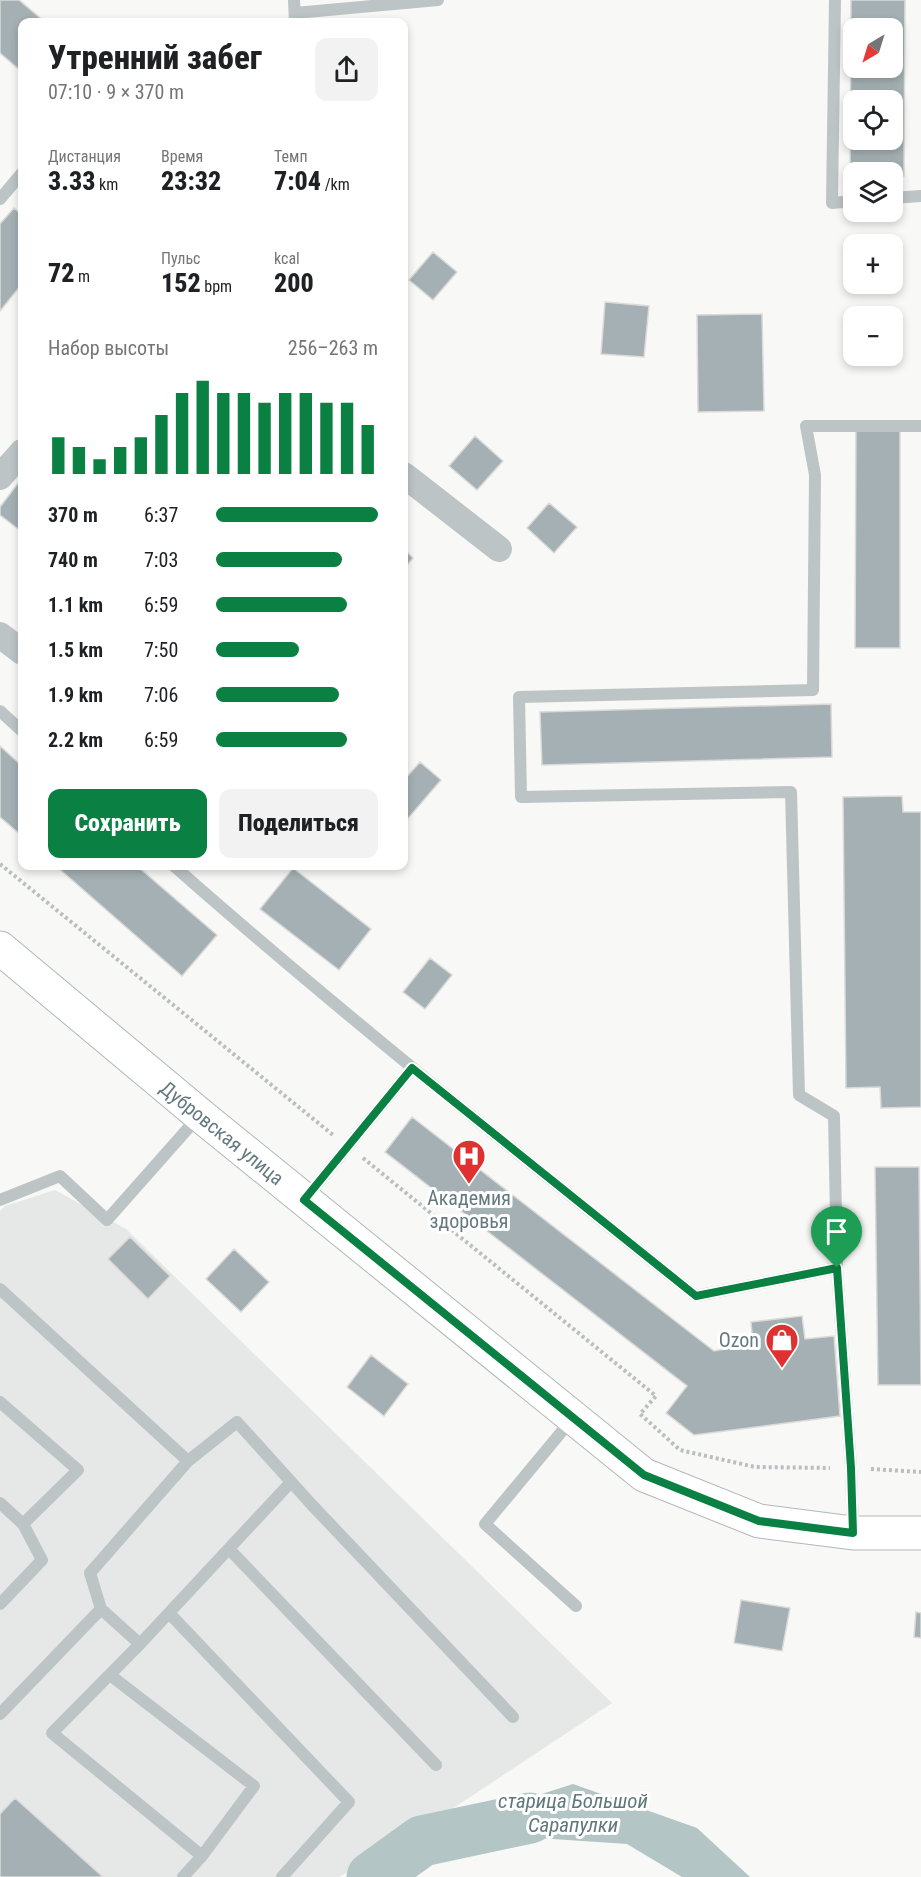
<!DOCTYPE html>
<html lang="ru">
<head>
<meta charset="utf-8">
<style>
	:root { --surface:#fff; --page:#f2f2f2; --text:#202124; --muted:#757577; --accent:#0b8043 }
	body { margin:0; font-family:"Roboto Condensed",sans-serif; background:var(--page); color:var(--text); height:100vh; display:flex; flex-direction:column; font-size:22px; white-space:nowrap }
	* { box-sizing:border-box; margin:0 }
	p { font-size:20px; color:var(--muted) }
	.icon { flex:none; width:33px; height:33px; fill:none; stroke:currentColor; stroke-width:2; stroke-linecap:round; stroke-linejoin:round }
	.map { position:relative; flex:1; overflow:hidden }
	.drawer { position:absolute; left:18px; top:18px; width:390px; height:852px; display:flex; flex-direction:column; background:var(--surface); border-radius:12px; box-shadow:0 3px 9px #0003 }
	.drawer>* { flex:none }
	.needle { width:39px; rotate:218deg }
	.fabs { position:absolute; left:843px; top:18px; display:grid; gap:12px }
	.fabs a { display:grid; place-items:center; width:60px; height:60px; border-radius:12px; background:var(--surface); box-shadow:0 3px 9px #0003; font-size:30px }
	.pin { position:absolute; display:grid; place-items:center; width:51px; height:51px; color:#fff; margin:-62px -26px; border-radius:50% 50% 50% 0; rotate:-45deg; box-shadow:0 0 6px #0007 }
	.pin .icon { rotate:45deg }
	.round { display:grid; place-items:center; flex:none; width:63px; height:63px; border-radius:12px; background:var(--page) }
	.summary { display:flex; align-items:center; justify-content:space-between; height:102px; padding:0 30px }
	h1 { font-size:33px; font-weight:800; line-height:45px }
	.metrics { display:grid; grid-template-columns:repeat(3,1fr); gap:9px; height:102px; padding:6px 30px }
	.metrics div { display:grid; align-content:center }
	.metrics b { font-size:26px; font-weight:800 }
	.metrics small { font-size:16px; font-weight:400 }
	.metrics p { font-size:16px }
	.chart { height:168px; padding:12px 30px }
	.chart p { display:flex; justify-content:space-between }
	.chart svg { width:100%; height:108px; margin-top:6px; stroke:var(--accent); stroke-width:6 }
	.action { display:flex; gap:12px; margin-top:auto; padding:12px 30px }
	.action a { flex:1; height:69px; border-radius:12px; background:var(--accent); color:#fff; font-size:24px; font-weight:800; line-height:69px; text-align:center }
	.action a+a { background:var(--page); color:var(--text) }
	ul { padding:0 30px; list-style:none; font-size:20px }
	li { display:grid; grid-template-columns:96px 72px 1fr; align-items:center; height:45px }
	li i { height:15px; border-radius:8px; background:var(--accent) }
	.map>svg:first-child { display:block }
	.built { fill:#e6e8e7 }
	.water { fill:#b4c5c6 }
	.lines { fill:none; stroke-linecap:round; stroke-linejoin:round }
	.river { stroke:#b4c5c6; stroke-width:51 }
	.building { fill:#a4b0b3; stroke:#dadad8; stroke-width:1.5; fill-rule:evenodd }
	.secondary-casing { stroke:#afb8bb; stroke-width:35 }
	.path { stroke:#babec0; stroke-width:4; stroke-dasharray:3 3; stroke-linecap:butt }
	.lane { stroke:#bdc4c6; stroke-width:12 }
	.street { stroke:#bdc4c6; stroke-width:26 }
	.secondary { stroke:#fff; stroke-width:33 }
	.route-casing { stroke:#fff; stroke-width:12 }
	.route { stroke:#0b8043; stroke-width:8 }
	.labels { text-anchor:middle; dominant-baseline:central; stroke-width:6; stroke-linejoin:round; paint-order:stroke }
	.street-label { font-size:20px; fill:#647a80; stroke:#fff }
	.poi-label { font-size:20px; fill:#647a80; stroke:#fff }
	.water-label { font-size:21px; font-style:italic; fill:#5f797a; stroke:#fff }
</style>
</head>
<body>
<div class="map">
<svg width="921" height="1877" viewBox="0 0 921 1877">
	<rect width="100%" height="100%" fill="#f8f8f6"/>
	<path class="built" d="M 55,1190 L 126,1229 L 612,1703 L 449,1811 L 339,1877 L 0,1877 L 0,1211 L 5,1206 Z"/>
	<path class="water" d="M 573,1784 L 697,1828 L 750,1877 L 682,1877 L 627,1844 L 451,1832 L 520,1801 Z"/>
	<g class="lines">
		<path class="river" d="M 372,1877 L 422,1841 L 530,1818"/>
	</g>
	<path class="building" d="M 0,0 L 19,0 L 45,22 L 22,22 L 22,72 L 0,53 Z
		M 851,0 L 905,0 L 904,176 L 892,176 L 892,172 L 854,172 L 854,176 L 850,176 ZM 854,28 L 892,28 L 892,68 L 854,68 ZM 854,100 L 892,100 L 892,140 L 854,140 Z
		M 14,208 L 22,215 L 22,284 L 0,311 L 0,224 Z
		M 433,252 L 457,272 L 433,300 L 409,280 Z
		M 605,302 L 649,306 L 644,357 L 601,354 Z
		M 762,314 L 764,411 L 698,412 L 697,315 Z
		M 856,428 L 900,428 L 900,648 L 855,648 Z
		M 475,436 L 503,461 L 477,490 L 449,466 Z
		M 22,478 L 22,532 L 0,515 L 0,507 Z
		M 549,503 L 577,527 L 554,553 L 527,528 Z
		M 404,549 L 413,558 L 404,569 Z
		M 831,704 L 832,757 L 542,765 L 540,712 Z
		M 0,746 L 22,766 L 22,836 L 0,817 Z
		M 420,762 L 441,780 L 404,823 L 404,780 Z
		M 902,796 L 903,812 L 921,812 L 921,1107 L 881,1108 L 880,1087 L 846,1088 L 843,797 Z
		M 56,866 L 137,866 L 217,935 L 182,976 Z
		M 293,868 L 371,929 L 339,970 L 260,909 Z
		M 430,958 L 452,975 L 425,1009 L 403,992 Z
		M 412,1117 L 714,1351 L 753,1344 L 751,1322 L 802,1316 L 805,1339 L 834,1336 L 840,1416 L 694,1435 L 666,1413 L 687,1386 L 385,1152 Z
		M 875,1167 L 919,1167 L 921,1385 L 878,1385 Z
		M 130,1237 L 170,1276 L 148,1299 L 108,1259 Z
		M 234,1249 L 269,1282 L 241,1312 L 206,1279 Z
		M 371,1355 L 408,1384 L 384,1416 L 347,1387 Z
		M 741,1600 L 790,1608 L 782,1651 L 734,1643 Z
		M 916,1612 L 921,1613 L 921,1638 L 914,1637 Z
		M 15,1798 L 103,1877 L 0,1877 L 0,1814 Z"/>
	<g class="lines">
		<g class="secondary-casing">
			<path id="secondary" d="M 0,948 L 200,1115 L 644,1475 L 759,1521 L 853,1533 L 921,1533"/>
		</g>
		<path class="path" d="M 0,864 L 333,1135
			M 363,1158 L 656,1396 L 640,1414 L 680,1450 L 755,1467 L 830,1468
			M 871,1469 L 921,1472"/>
		<path class="lane" d="M 294,0 L 295,22
			M 835,0 L 832,203 L 854,201
			M 295,13 L 438,0
			M 892,198 L 921,196
			M 0,199 L 22,173
			M 0,711 L 22,731
			M 174,866 C 343,1015 520,1155 696,1296 L 837,1268
			M 305,1199 L 412,1068
			M 0,1200 L 60,1176 L 107,1220 L 199,1116
			M 0,1289 L 188,1461 L 90,1573 L 101,1609 L 0,1714
			M 0,1402 L 78,1470 L 23,1524 L 42,1560 L 0,1604
			M 573,1418 L 485,1524 L 576,1606
			M 188,1461 L 237,1422 L 312,1505 L 513,1717
			M 0,1503 L 23,1524
			M 853,1532 L 851,1468 L 837,1268 L 834,1116 L 799,1095 L 791,792 L 521,797 L 519,697 L 813,690 L 815,475 L 806,426 L 921,426
			M 229,1549 L 436,1765
			M 101,1609 L 140,1644 L 291,1482
			M 169,1613 L 349,1802 L 282,1877
			M 140,1644 L 52,1733 L 202,1856 L 183,1877
			M 110,1675 L 254,1786 L 202,1856"/>
		<path class="street" d="M 404,475 L 499,549
			M 0,477 L 22,452
			M 0,635 L 22,652"/>
		<use href="#secondary" class="secondary"/>
	</g>
	<g class="lines">
		<g class="route-casing">
			<path id="route" d="M 412,1068 L 696,1296 L 837,1268 L 851,1468 L 853,1533 L 759,1521 L 644,1475 L 304,1200 Z"/>
		</g>
		<use href="#route" class="route"/>
	</g>
	<defs>
		<g id="hospital-pin" transform="scale(1.725)"><path d="M0 17L-7.5 6A9.5 9.5 0 1 1 7.5 6Z" fill="#df312f" stroke="#fff"/><path d="M-5-5h3v3.5h4V-5h3V5h-3V1.5h-4V5h-3Z" fill="#fff"/></g>
		<g id="shop-pin" transform="scale(1.725)"><path d="M0 17L-7.5 6A9.5 9.5 0 1 1 7.5 6Z" fill="#df312f" stroke="#fff"/><path d="M-5-2.5h2.3a2.7 3.5 0 0 1 5.4 0H5L5.5 6h-11ZM-1.5-2.5h3a1.5 2.3 0 0 0-3 0Z" fill="#fff"/></g>
	</defs>
	<g fill-rule="evenodd">
		<use href="#hospital-pin" x="469" y="1156"/>
		<use href="#shop-pin" x="782" y="1340"/>
	</g>
	<g class="labels">
		<g class="street-label">
			<text transform="translate(222 1133) rotate(39)">Дубровская улица</text>
		</g>
		<g class="poi-label">
			<text x="469" y="1198">Академия<tspan x="469" dy="23">здоровья</tspan></text>
			<text x="759" y="1340" text-anchor="end">Ozon</text>
		</g>
		<g class="water-label">
			<text x="573" y="1801">старица Большой<tspan x="573" dy="24">Сарапулки</tspan></text>
		</g>
	</g>
</svg>
<div class="fabs">
<a><svg class="needle" viewBox="-14 -14 28 28"><path d="M0-13l5 13h-10z" fill="#e53935"/><path d="M0 13l5-13h-10z" fill="#757577"/></svg></a>
<a><svg class="icon" aria-label="locate" viewBox="0 0 24 24"><circle cx="12" cy="12" r="6"/><path d="M12 2v4M12 18v4M2 12h4M18 12h4"/></svg></a>
<a><svg class="icon" aria-label="layers" viewBox="0 0 24 24"><path d="M12 4l9 5-9 5-9-5zM3 14l9 5 9-5"/></svg></a>
<a>+</a>
<a>−</a>
</div>
<div class="pin" style="left:837px;top:1268px;background:#1e9e55"><svg class="icon" aria-label="arrive" viewBox="0 0 24 24"><path d="M6 21V4h12l-3 4 3 4H6"/></svg></div>
<section class="drawer">
<div class="summary"><div><h1>Утренний забег</h1><p>07:10 · 9 × 370 m</p></div><a class="round"><svg class="icon" aria-label="share" viewBox="0 0 24 24"><path d="M12 15V3M7 8l5-5 5 5M5 13v7h14v-7"/></svg></a></div>
<div class="metrics">
<div><p>Дистанция</p><b>3.33<small> km</small></b></div>
<div><p>Время</p><b>23:32</b></div>
<div><p>Темп</p><b>7:04<small> /km</small></b></div>
</div>
<div class="metrics">
<div><b>72<small> m</small></b></div>
<div><p>Пульс</p><b>152<small> bpm</small></b></div>
<div><p>kcal</p><b>200</b></div>
</div>
<div class="chart"><p><span>Набор высоты</span>256–263 m</p>
<svg viewBox="0 0 160 44" preserveAspectRatio="none"><path d="M5 44V29M15 44V33M25 44V38M35 44V33M45 44V29M55 44V20M65 44V11M75 44V6M85 44V11M95 44V11M105 44V15M115 44V11M125 44V11M135 44V15M145 44V15M155 44V24"/></svg>
</div>
<ul>
<li><b>370 m</b>6:37<i style="width:100%"></i></li>
<li><b>740 m</b>7:03<i style="width:78%"></i></li>
<li><b>1.1 km</b>6:59<i style="width:81%"></i></li>
<li><b>1.5 km</b>7:50<i style="width:51%"></i></li>
<li><b>1.9 km</b>7:06<i style="width:76%"></i></li>
<li><b>2.2 km</b>6:59<i style="width:81%"></i></li>
</ul>
<div class="action"><a>Сохранить</a><a>Поделиться</a></div>
</section>
</div>
</body>
</html>
